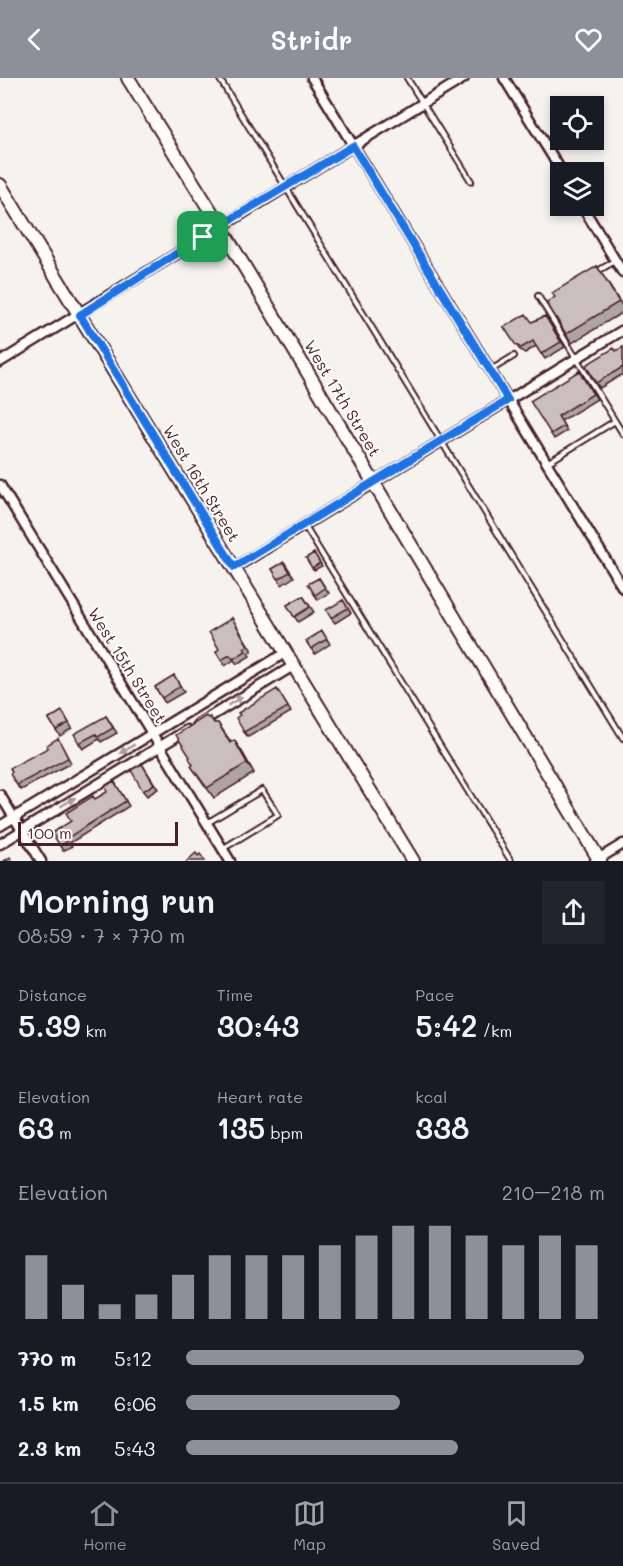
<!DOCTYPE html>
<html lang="en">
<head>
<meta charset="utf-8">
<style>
	:root { --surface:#171b24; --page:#20242c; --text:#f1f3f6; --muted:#9ea1a6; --line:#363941; --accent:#8c9099 }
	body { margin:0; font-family:Mali,sans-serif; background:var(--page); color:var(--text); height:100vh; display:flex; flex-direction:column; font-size:22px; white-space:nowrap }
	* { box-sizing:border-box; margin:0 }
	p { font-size:20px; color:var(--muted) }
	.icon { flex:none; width:33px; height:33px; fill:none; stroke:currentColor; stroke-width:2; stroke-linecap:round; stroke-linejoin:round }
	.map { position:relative; height:783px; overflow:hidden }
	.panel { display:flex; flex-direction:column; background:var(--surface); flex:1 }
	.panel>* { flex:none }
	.controls { position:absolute; left:550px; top:18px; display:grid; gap:12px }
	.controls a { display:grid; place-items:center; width:54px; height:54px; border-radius:0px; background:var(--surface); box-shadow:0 3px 9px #0003; font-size:30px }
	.scale { position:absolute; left:18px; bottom:15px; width:160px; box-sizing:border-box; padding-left:6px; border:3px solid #4a1f2b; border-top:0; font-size:16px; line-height:21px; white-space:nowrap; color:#4a1f2b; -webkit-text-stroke:4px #fdfcf7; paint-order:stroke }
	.pin { position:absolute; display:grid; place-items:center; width:51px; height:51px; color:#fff; margin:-26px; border-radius:12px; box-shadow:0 3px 9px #0006 }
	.round { display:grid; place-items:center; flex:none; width:63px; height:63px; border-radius:0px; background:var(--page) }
	.overview { display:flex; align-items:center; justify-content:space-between; height:102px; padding:0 18px }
	h1 { font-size:33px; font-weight:600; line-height:45px }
	.stats { display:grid; grid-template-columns:repeat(3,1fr); gap:9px; height:102px; padding:6px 18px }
	.stats div { display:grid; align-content:center }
	.stats b { font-size:30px; font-weight:600 }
	.stats small { font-size:16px; font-weight:400 }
	.stats p { font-size:16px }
	.chart { height:168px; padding:12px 18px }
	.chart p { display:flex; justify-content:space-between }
	.chart svg { width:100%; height:108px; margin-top:6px; stroke:var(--accent); stroke-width:6 }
	ul { padding:0 18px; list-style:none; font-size:20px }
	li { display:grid; grid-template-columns:96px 72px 1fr; align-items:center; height:45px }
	li i { height:15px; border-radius:8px; background:var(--accent) }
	header { display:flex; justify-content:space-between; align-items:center; height:78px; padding:0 18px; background:var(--accent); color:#fff; font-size:27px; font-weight:600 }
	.tab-bar { display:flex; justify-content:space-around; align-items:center; height:84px; border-top:2px solid var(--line); background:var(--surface); font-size:16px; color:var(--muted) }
	.tab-bar a { display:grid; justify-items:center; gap:3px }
	.tab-bar .on { color:var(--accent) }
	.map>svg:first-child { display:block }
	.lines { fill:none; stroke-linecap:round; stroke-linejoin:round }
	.lane-casing { stroke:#4a1f2b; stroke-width:8 }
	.street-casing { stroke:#4a1f2b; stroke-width:13 }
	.secondary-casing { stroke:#4a1f2b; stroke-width:16 }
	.lane { stroke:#fdfcf7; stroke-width:4 }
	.street { stroke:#fdfcf7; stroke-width:8 }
	.secondary { stroke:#fdfcf7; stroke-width:12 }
	.wall { fill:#afa4a3; stroke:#4a1f2b; stroke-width:1.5 }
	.shaded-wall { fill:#8e8685; stroke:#4a1f2b; stroke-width:1.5 }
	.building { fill:#cbbfbe; stroke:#4a1f2b; stroke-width:1.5 }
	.oneway { fill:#ac999b }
	.route-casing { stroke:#fff; stroke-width:12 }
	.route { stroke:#1a73e8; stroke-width:8 }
	.labels { text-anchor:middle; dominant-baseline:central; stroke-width:4.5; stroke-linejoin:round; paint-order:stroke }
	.street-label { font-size:16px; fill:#4a1f2b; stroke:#fdfcf7 }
</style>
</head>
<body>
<header><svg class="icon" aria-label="back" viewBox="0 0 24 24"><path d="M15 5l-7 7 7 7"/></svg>Stridr<svg class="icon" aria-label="heart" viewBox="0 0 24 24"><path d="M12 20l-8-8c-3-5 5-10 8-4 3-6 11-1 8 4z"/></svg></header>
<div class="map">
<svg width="623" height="783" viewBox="0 0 623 783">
	<rect width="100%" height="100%" fill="#f6f3ef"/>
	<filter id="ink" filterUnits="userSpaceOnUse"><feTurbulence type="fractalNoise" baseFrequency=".0167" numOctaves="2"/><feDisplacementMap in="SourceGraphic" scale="12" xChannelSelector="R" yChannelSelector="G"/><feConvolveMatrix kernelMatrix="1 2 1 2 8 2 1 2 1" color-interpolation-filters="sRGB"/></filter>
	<g filter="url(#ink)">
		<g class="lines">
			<g class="lane-casing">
				<path id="lane" d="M 219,0 L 623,660
					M 407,0 L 471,103
					M 596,194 L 615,183
					M 538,218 L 623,356
					M 491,292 L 514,278
					M 547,385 L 615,343
					M 304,447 L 511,783
					M 207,745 L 262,712 L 278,737 L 224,770"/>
			</g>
			<g class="street-casing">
				<path id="street" d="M 312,0 L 623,510
					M 504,0 L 562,94
					M 582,128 L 623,195
					M 0,284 L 464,0
					M 0,407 L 230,783
					M 234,490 L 623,252
					M 198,646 L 293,588
					M 0,717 L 41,783
					M 0,748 L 285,575
					M 0,766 L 187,652
					M 595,783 L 623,766"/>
			</g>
			<g class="secondary-casing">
				<path id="secondary" d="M 128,0 L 220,148 L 600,783
					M 0,107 L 413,783"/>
			</g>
			<use href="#lane" class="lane"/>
			<use href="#street" class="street"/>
			<use href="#secondary" class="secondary"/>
		</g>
		<path class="wall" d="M 597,188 L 623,229 L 623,234 L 572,265 L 566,256 L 555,219 Z
			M 545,238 L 565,269 L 545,281 L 536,268 L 525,275 L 519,271 L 504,249 L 532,244 Z
			M 623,269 L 623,296 L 600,310 L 596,305 L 616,273 Z
			M 579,293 L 597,321 L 561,343 L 567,353 L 554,361 L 551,356 Z
			M 314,475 L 322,488 L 314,492 L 306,480 Z
			M 284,484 L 294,499 L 282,507 L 272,491 Z
			M 319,500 L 329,515 L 318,522 L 308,506 Z
			M 303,518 L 314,534 L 298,544 L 287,527 Z
			M 343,522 L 351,535 L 335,545 L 331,540 Z
			M 232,540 L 252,573 L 248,575 L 250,578 L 237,586 L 234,582 L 225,588 L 216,574 L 219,571 Z
			M 322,553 L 330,566 L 315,576 L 306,563 Z
			M 174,597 L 184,614 L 165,625 L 155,609 Z
			M 280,616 L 291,634 L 248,659 L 244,654 Z
			M 62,633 L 72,650 L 60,658 L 49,641 Z
			M 106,638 L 117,655 L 101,664 L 99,661 L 83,671 L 79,665 Z
			M 210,639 L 215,645 L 218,645 L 231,664 L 241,672 L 254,695 L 214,720 L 191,688 L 193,687 L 208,640 Z
			M 61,666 L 71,685 L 21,712 L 17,707 Z
			M 142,686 L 158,711 L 147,718 L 143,713 Z
			M 114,703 L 129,728 L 70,765 L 72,768 L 63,773 L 60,768 L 71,743 L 95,721 L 107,714 Z"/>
		<path class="shaded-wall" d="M 234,662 L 241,672 L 254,695 L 247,685 Z"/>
		<path class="building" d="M 597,188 L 619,224 L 566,256 L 547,225 L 555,219 L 552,215 Z
			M 526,236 L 532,244 L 545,238 L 561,264 L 541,276 L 533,263 L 521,270 L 515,266 L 504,249 Z
			M 623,269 L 623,289 L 596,305 L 586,287 L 614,270 L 616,273 Z
			M 579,293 L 593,316 L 558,338 L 564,348 L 551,356 L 530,323 Z
			M 314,475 L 320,485 L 312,490 L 306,480 Z
			M 284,484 L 290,494 L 278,501 L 272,491 Z
			M 319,500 L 325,510 L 315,517 L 308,506 Z
			M 303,518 L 310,529 L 294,539 L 287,527 Z
			M 343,522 L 348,530 L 331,540 L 326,532 Z
			M 232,540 L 248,568 L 244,570 L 246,573 L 233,581 L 230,577 L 221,582 L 216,574 L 219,571 L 209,554 Z
			M 322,553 L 327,561 L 311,571 L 306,563 Z
			M 174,597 L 180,608 L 162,620 L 155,609 Z
			M 277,611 L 288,629 L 244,654 L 236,640 L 240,637 L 238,635 Z
			M 62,633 L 69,645 L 56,652 L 49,641 Z
			M 106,638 L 113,650 L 98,659 L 96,656 L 79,665 L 74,656 Z
			M 206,638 L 208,640 L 210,639 L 214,645 L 218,645 L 230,665 L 234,662 L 247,685 L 207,710 L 191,688 L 193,687 L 189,680 L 190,679 L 176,657 Z
			M 58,660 L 68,680 L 17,707 L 10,696 L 12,694 L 10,690 L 48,670 L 47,667 Z
			M 142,686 L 154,706 L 143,713 L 131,692 Z
			M 114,703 L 126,723 L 67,760 L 68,763 L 60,768 L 52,755 L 71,743 L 66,735 L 93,718 L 95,721 L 107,714 L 105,709 Z
			M 196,775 L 198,778 L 200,776 L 205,783 L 187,783 Z
			M 10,779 L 12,783 L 4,783 Z"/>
		<defs><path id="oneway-solid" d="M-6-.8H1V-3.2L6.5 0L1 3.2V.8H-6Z" transform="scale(1.5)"/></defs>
		<g class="oneway">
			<use href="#oneway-solid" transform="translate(235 623) rotate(-31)"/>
			<use href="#oneway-solid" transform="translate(127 671) rotate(149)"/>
			<use href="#oneway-solid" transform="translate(68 724) rotate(-31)"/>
		</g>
	</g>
	<g class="lines" filter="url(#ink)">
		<g class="route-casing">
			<path id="route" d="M 353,68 L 508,322 L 234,489 L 80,237 L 220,148 Z"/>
		</g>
		<use href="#route" class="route"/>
	</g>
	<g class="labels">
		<g class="street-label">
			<text transform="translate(343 320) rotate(59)">West 17th Street</text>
			<text transform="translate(202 405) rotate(59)">West 16th Street</text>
			<text transform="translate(128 587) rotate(58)">West 15th Street</text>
		</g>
	</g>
</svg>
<div class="controls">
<a><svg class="icon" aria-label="locate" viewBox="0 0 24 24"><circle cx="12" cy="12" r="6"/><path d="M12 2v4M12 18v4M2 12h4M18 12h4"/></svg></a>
<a><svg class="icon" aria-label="layers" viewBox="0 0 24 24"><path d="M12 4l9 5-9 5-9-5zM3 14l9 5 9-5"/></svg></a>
</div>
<div class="scale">100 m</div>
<div class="pin" style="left:203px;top:159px;background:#1e9e55"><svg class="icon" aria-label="arrive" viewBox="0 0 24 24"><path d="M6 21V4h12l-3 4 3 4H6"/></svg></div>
</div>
<section class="panel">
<div class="overview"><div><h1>Morning run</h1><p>08:59 · 7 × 770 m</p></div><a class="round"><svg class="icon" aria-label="share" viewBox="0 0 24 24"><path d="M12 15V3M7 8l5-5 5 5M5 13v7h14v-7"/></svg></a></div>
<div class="stats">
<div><p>Distance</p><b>5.39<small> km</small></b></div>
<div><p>Time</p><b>30:43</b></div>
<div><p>Pace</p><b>5:42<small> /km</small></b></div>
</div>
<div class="stats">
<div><p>Elevation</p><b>63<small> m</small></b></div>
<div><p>Heart rate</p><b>135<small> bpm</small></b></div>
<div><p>kcal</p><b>338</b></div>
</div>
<div class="chart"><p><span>Elevation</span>210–218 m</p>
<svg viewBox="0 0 160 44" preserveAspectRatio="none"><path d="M5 44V18M15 44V30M25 44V38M35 44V34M45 44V26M55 44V18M65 44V18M75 44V18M85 44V14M95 44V10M105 44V6M115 44V6M125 44V10M135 44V14M145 44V10M155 44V14"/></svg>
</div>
<ul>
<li><b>770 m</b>5:12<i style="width:95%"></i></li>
<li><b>1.5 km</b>6:06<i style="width:51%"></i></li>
<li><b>2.3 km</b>5:43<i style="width:65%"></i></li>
</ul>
</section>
<nav class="tab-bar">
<a class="on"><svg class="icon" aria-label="home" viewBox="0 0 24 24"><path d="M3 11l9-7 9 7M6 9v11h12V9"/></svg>Home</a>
<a><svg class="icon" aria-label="map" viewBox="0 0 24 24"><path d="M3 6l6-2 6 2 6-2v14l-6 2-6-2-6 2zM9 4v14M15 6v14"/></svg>Map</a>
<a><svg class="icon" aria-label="saved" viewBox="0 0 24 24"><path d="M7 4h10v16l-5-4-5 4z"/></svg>Saved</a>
</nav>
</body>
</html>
